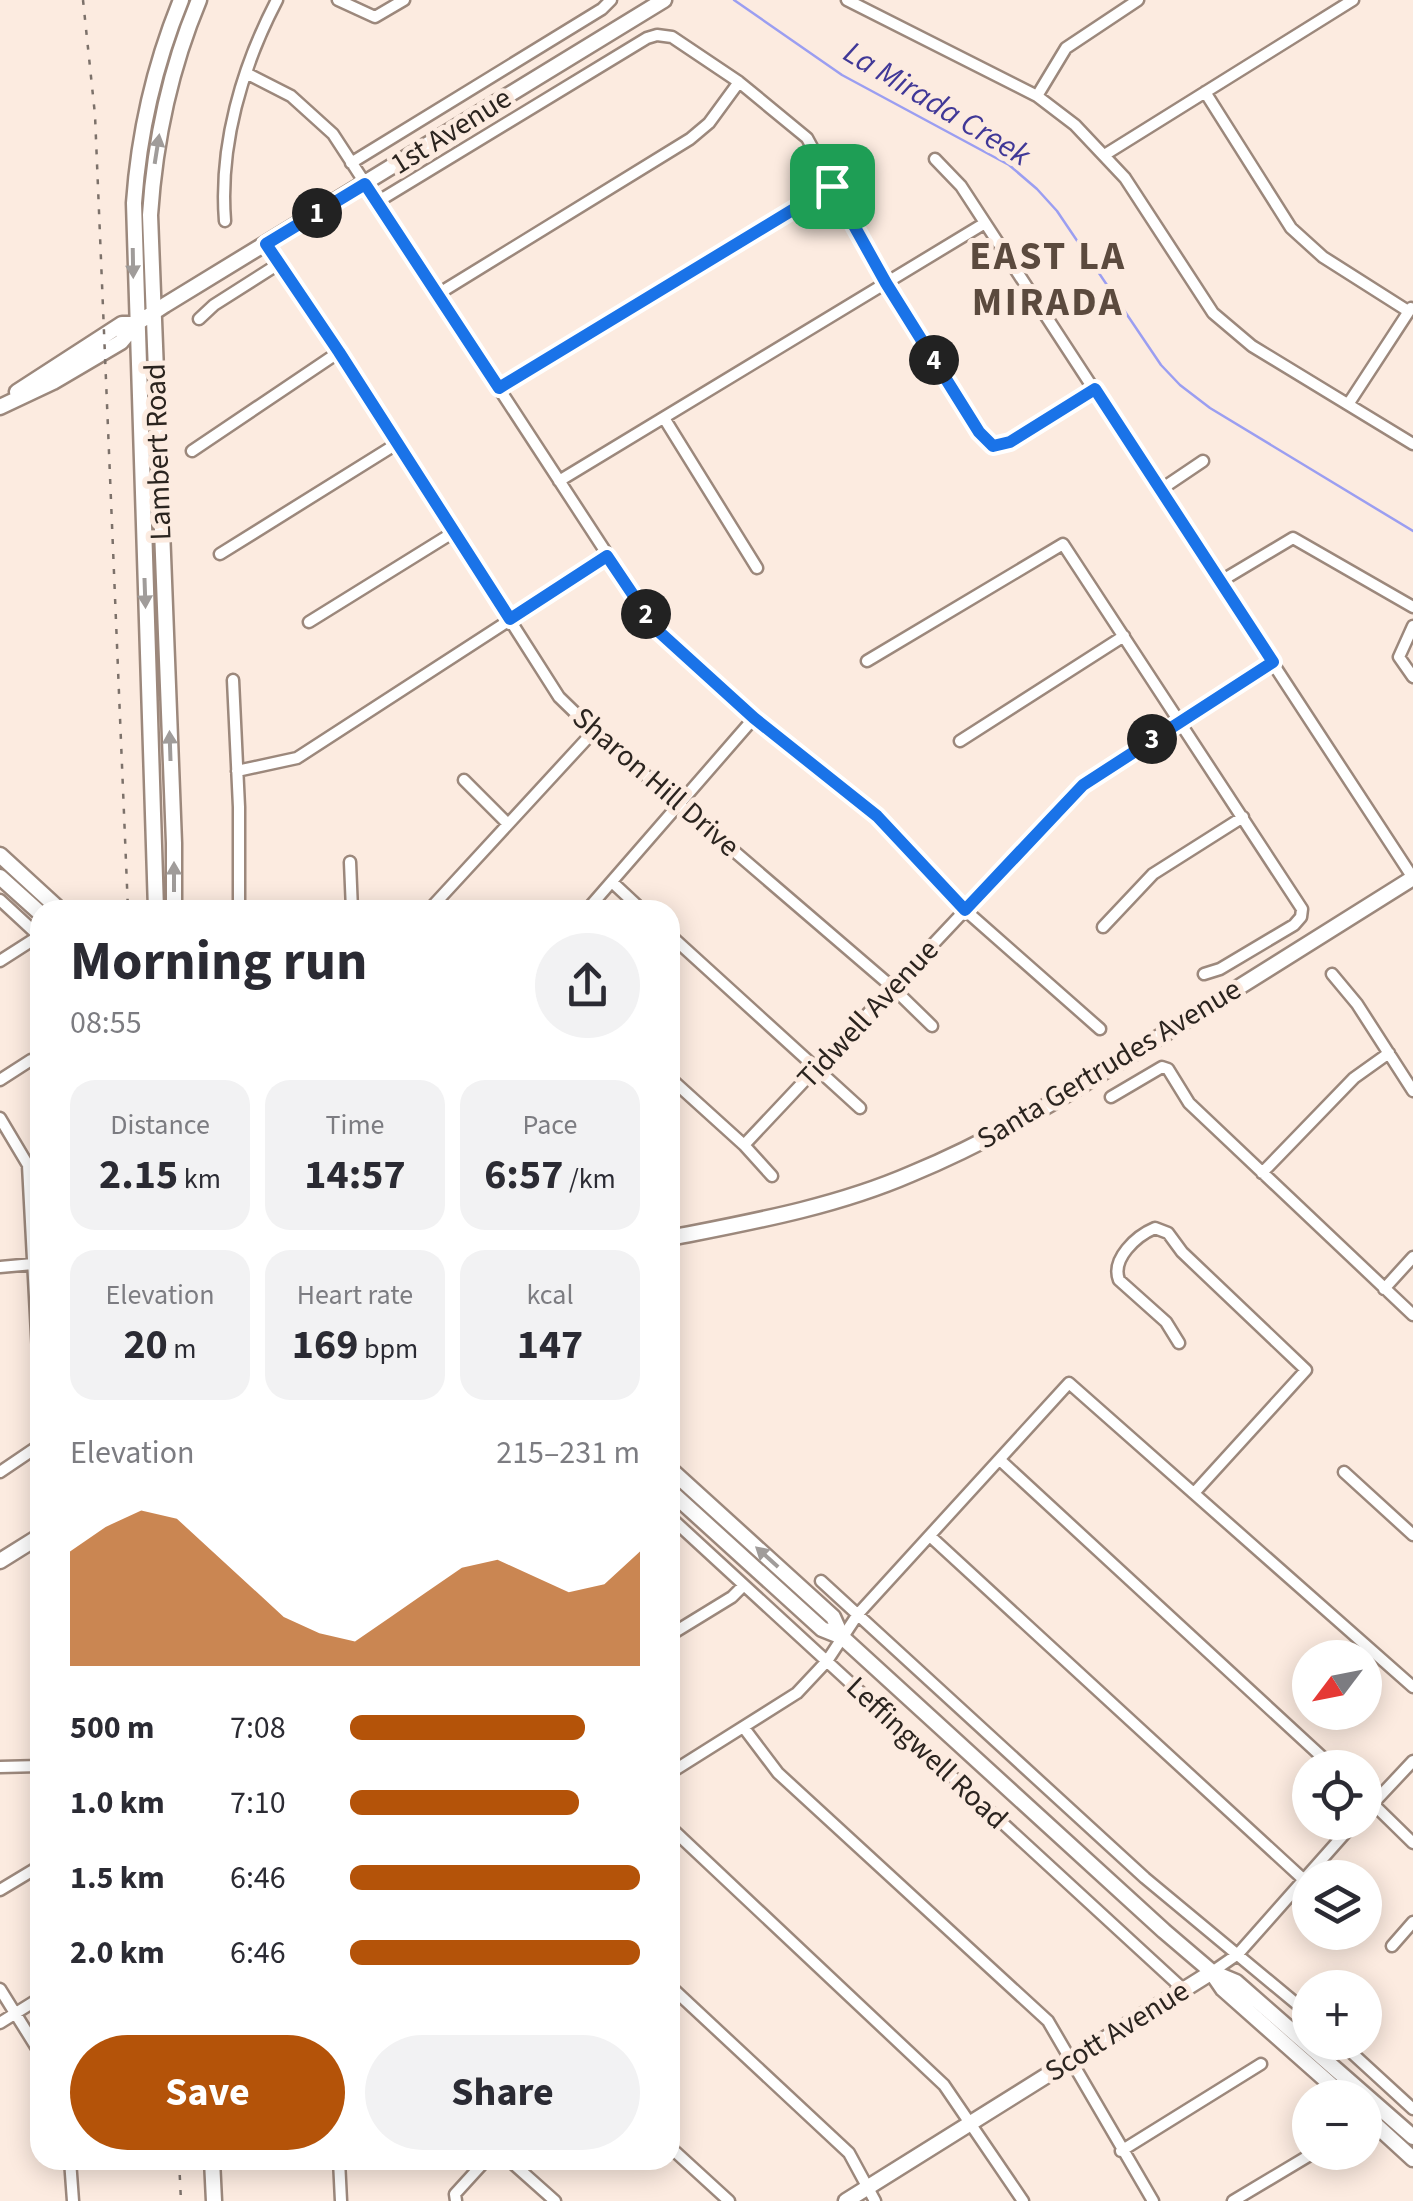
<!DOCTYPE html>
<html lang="en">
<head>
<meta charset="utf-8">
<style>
	:root { --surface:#fff; --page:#f2f2f3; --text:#2b2b33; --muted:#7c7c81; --accent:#b45309 }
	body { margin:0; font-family:"Source Sans 3",sans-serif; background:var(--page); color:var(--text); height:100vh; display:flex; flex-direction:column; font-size:38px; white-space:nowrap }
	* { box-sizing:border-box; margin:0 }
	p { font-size:32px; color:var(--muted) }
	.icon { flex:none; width:55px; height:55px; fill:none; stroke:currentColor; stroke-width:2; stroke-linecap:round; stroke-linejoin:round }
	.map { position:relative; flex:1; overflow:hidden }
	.details { position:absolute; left:30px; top:900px; width:650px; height:1270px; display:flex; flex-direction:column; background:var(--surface); border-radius:30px; box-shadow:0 5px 25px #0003 }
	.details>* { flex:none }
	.needle { width:65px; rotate:238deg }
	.controls { position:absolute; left:1292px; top:1640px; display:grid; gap:20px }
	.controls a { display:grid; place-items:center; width:90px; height:90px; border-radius:50%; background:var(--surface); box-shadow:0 5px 25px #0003; font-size:50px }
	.pin { position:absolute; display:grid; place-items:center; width:85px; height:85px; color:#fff; margin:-42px; border-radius:20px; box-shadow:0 5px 15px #0006 }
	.km { position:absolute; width:50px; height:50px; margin:-25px; border-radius:50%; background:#222; color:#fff; font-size:28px; line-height:50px; text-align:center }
	.round { display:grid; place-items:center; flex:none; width:105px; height:105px; border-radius:52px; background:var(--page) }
	.headline { display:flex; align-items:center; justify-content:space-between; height:170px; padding:0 40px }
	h1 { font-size:55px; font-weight:700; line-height:75px }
	.stats { display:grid; grid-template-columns:repeat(3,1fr); gap:15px; height:170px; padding:10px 40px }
	.stats div { display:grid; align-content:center; border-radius:25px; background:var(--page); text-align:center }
	.stats b { font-size:42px; font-weight:700 }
	.stats small { font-size:28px; font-weight:400 }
	.stats p { font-size:28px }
	.chart { height:280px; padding:20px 40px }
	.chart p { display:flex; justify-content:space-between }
	.chart svg { width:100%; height:180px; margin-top:10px; fill:var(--accent); opacity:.7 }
	.button { display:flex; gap:20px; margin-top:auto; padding:20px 40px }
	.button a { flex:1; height:115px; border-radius:60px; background:var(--accent); color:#fff; font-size:40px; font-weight:700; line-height:115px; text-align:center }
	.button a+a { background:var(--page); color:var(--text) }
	ul { padding:0 40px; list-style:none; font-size:32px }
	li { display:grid; grid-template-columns:160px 120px 1fr; align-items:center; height:75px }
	li i { height:25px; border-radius:12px; background:var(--accent) }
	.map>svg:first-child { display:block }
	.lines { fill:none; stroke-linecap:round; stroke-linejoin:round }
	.stream { stroke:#9b9ef1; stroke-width:2.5 }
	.street-casing { stroke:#9c887c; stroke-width:15 }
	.secondary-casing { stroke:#9c887c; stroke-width:19 }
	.street { stroke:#fff; stroke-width:10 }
	.secondary { stroke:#fff; stroke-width:14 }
	.rail { stroke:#7c716a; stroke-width:2.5; stroke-dasharray:5 10; stroke-linecap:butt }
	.oneway { fill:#a09c9a }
	.route-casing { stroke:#fff; stroke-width:20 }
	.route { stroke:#1a73e8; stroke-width:12 }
	.labels { text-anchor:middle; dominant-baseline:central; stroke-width:10; stroke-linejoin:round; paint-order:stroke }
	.street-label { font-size:30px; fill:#2b241f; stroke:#fcebe0 }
	.water-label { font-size:32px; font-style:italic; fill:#403897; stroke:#fcebe0 }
	.district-label { font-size:40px; font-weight:bold; letter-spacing:2.5px; fill:#5b4a3e; stroke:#fcebe0 }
</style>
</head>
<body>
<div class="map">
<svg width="1413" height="2201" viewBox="0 0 1413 2201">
	<rect width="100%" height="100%" fill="#fcebe0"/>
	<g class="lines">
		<path class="stream" d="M 734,0 L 842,75 L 1009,165 L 1037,189 L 1057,211 L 1161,365 L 1180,385 L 1210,408 L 1413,531"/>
		<g class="street-casing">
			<path id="street" d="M 338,0 L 375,17 L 404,0
				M 847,0 L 1037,96 L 1075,125 L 1125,178 L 1213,313 L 1252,346 L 1413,444
				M 246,73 L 291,96 L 333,134 L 656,629 L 754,718 L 877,817 L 965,910 L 1100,1029
				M 1205,92 L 1291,228 L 1323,257 L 1408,311
				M 1037,96 L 1066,48 L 1138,0
				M 1106,154 L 1353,0
				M 935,159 L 961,186 L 1413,878
				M 351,163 L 602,9 L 611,0
				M 377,202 L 647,38 L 657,35 L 672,37 L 739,82 L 807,138 L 886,283 L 979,432 L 993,446 L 1010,442 L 1095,389
				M 225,221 C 219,145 242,67 277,0
				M 266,244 L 339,352 L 559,697 L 594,731 L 891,986 L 932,1026
				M 438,294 L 690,139 L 709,123 L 739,82
				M 199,319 L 214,305 L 280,263
				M 499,388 L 832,186
				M 1349,403 L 1411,308
				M 664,418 L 757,568
				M 192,451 L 339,352
				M 559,481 L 985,223
				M 1160,490 L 1203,461
				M 220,554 L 398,443
				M 1221,581 L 1293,538 L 1413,607
				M 309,622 L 454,532
				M 1413,626 L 1399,657 L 1413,677
				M 867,661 L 1063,544 L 1302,909 L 1301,917 L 1294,925 L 1220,969 L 1204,974
				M 233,680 L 239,807 L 239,910
				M 960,741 L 1124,636
				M 237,771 L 297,758 L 607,557
				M 464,780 L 508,824
				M 350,862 L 352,910
				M 612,882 L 642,910
				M 0,900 L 39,936 L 0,961
				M 429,910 L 594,731
				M 587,910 L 754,718
				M 1103,927 L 1153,874 L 1243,817
				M 670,935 L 860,1108
				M 1332,974 L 1357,1004 L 1413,1091
				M 670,1078 L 744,1145 L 772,1176
				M 0,1080 L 31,1060
				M 1111,1097 L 1162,1067 L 1168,1069 L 1189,1103 L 1413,1315
				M 0,1118 L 28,1165 L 40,1391
				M 744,1145 L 1083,785 L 1273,662
				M 1262,1173 L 1354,1078 L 1389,1053
				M 0,1267 L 33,1264
				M 1384,1289 L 1413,1257
				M 1179,1343 L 1166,1322 L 1119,1280 C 1111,1259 1136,1236 1155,1228 L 1168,1233 L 1182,1252 L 1306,1370 L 1194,1493
				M 1000,1460 L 1334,1768
				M 0,1472 L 40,1445
				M 1344,1472 L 1413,1535
				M 670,1517 L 1183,1989
				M 931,1537 L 1303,1879
				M 821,1581 L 1145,1878 L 1310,2015
				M 670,1635 L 732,1597 L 744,1585
				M 744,1728 L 778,1773 L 1048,2021 L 1153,2201
				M 0,1767 L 40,1766
				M 670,1773 L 797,1693 L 827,1661 L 858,1614 L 1069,1383 L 1413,1687
				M 1365,1796 L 1413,1843
				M 1365,1812 L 1413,1761
				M 670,1827 L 944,2085 L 1023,2201
				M 0,1890 L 40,1866
				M 1392,1946 L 1413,1922
				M 1212,1972 L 1238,1954 L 1355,1822
				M 670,1986 L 849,2153 L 875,2201
				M 0,1989 L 40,2053
				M 0,2023 L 40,1998
				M 1340,2042 L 1413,2109
				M 670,2147 L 729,2201
				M 1121,2151 L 1261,2064
				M 70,2160 L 73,2201
				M 339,2160 L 341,2201
				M 509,2160 L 555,2201
				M 456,2201 L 455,2194 L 486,2160
				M 1233,2201 L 1315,2152"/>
		</g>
		<g class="secondary-casing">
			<path id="secondary" d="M 17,392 L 122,324 L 136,324
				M 0,407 L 53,382 L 121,342 L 136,324 L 165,305 L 664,0
				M 0,855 L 60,910
				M 0,877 L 40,913
				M 156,910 L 134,203 C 139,132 154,66 181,0
				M 174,910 L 174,843 L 150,215 C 155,140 170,69 199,0
				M 670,1238 C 751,1222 835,1207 911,1174 C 1003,1136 1085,1084 1169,1031 C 1251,980 1332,929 1413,878
				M 670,1469 L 833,1617 L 842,1637 L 1164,1931 L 1212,1972 L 1236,1982 L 1413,2137
				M 670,1491 L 822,1629 L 842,1637
				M 0,1561 L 40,1536
				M 1212,1973 L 1223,1989 L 1346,2098
				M 1365,2115 L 1413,2159
				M 212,2160 L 214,2201
				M 846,2201 L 1212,1972"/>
		</g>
		<use href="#street" class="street"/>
		<use href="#secondary" class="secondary"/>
		<path class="rail" d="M 83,0 L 95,115 L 128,910
			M 179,2160 L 181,2201"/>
	</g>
	<defs><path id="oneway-solid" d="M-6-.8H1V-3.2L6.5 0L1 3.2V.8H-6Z" transform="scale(2.5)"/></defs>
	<g class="oneway">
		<use href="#oneway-solid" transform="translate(157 149) rotate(-81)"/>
		<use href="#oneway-solid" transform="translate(133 263) rotate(89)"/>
		<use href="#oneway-solid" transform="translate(145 593) rotate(88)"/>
		<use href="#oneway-solid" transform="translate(170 746) rotate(-92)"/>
		<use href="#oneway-solid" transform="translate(174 877) rotate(-90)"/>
		<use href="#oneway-solid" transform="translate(767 1557) rotate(-138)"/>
	</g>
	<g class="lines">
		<g class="route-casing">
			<path id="route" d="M 365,184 L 499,388 L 832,186 L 886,283 L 979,432 L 993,446 L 1010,442 L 1095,389 L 1273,662 L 1083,785 L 965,910 L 877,816 L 754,718 L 656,629 L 607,556 L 510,619 L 339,352 L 266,244 Z"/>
		</g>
		<use href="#route" class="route"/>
	</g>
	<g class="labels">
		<g class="street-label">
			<text transform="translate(451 131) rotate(-32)">1st Avenue</text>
			<text transform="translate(158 452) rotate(-92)">Lambert Road</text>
			<text transform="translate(656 782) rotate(41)">Sharon Hill Drive</text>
			<text transform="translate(868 1014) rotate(-47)">Tidwell Avenue</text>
			<text transform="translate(1109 1064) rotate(-31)">Santa Gertrudes Avenue</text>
			<text transform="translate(927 1753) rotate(43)">Leffingwell Road</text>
			<text transform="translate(1117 2031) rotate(-32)">Scott Avenue</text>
		</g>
		<g class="water-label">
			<text transform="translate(937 104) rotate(31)">La Mirada Creek</text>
		</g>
		<g class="district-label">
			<text x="1048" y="256">EAST LA<tspan x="1048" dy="46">MIRADA</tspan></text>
		</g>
	</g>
</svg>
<div class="controls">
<a><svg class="needle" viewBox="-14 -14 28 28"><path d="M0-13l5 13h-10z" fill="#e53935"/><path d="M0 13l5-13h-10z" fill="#7c7c81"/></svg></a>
<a><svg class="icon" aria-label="locate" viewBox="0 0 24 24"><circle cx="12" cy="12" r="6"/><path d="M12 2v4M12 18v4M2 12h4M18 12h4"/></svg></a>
<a><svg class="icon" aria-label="layers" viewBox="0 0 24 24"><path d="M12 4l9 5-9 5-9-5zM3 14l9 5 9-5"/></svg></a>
<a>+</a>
<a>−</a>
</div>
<div class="pin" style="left:832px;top:186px;background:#1e9e55"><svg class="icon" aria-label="arrive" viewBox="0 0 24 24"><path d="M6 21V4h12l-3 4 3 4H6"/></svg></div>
<b class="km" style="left:317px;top:213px">1</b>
<b class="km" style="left:646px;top:614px">2</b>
<b class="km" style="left:1152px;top:739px">3</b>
<b class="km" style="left:934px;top:360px">4</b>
<section class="details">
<div class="headline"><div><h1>Morning run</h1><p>08:55</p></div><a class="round"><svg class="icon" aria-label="share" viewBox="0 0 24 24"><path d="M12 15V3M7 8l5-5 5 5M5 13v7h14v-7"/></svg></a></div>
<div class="stats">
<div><p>Distance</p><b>2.15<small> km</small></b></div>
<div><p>Time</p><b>14:57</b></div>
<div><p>Pace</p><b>6:57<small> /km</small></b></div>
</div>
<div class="stats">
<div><p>Elevation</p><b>20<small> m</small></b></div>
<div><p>Heart rate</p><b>169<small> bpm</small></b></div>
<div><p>kcal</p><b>147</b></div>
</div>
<div class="chart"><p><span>Elevation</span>215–231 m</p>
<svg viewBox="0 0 160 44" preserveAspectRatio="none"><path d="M0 44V16L10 10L20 6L30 8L40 16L50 24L60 32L70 36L80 38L90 32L100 26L110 20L120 18L130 22L140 26L150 24L160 16V44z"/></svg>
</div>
<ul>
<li><b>500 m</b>7:08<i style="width:81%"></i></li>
<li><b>1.0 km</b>7:10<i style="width:79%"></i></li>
<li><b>1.5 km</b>6:46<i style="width:100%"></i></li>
<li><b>2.0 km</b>6:46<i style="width:100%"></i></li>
</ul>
<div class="button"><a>Save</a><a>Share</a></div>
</section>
</div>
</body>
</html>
